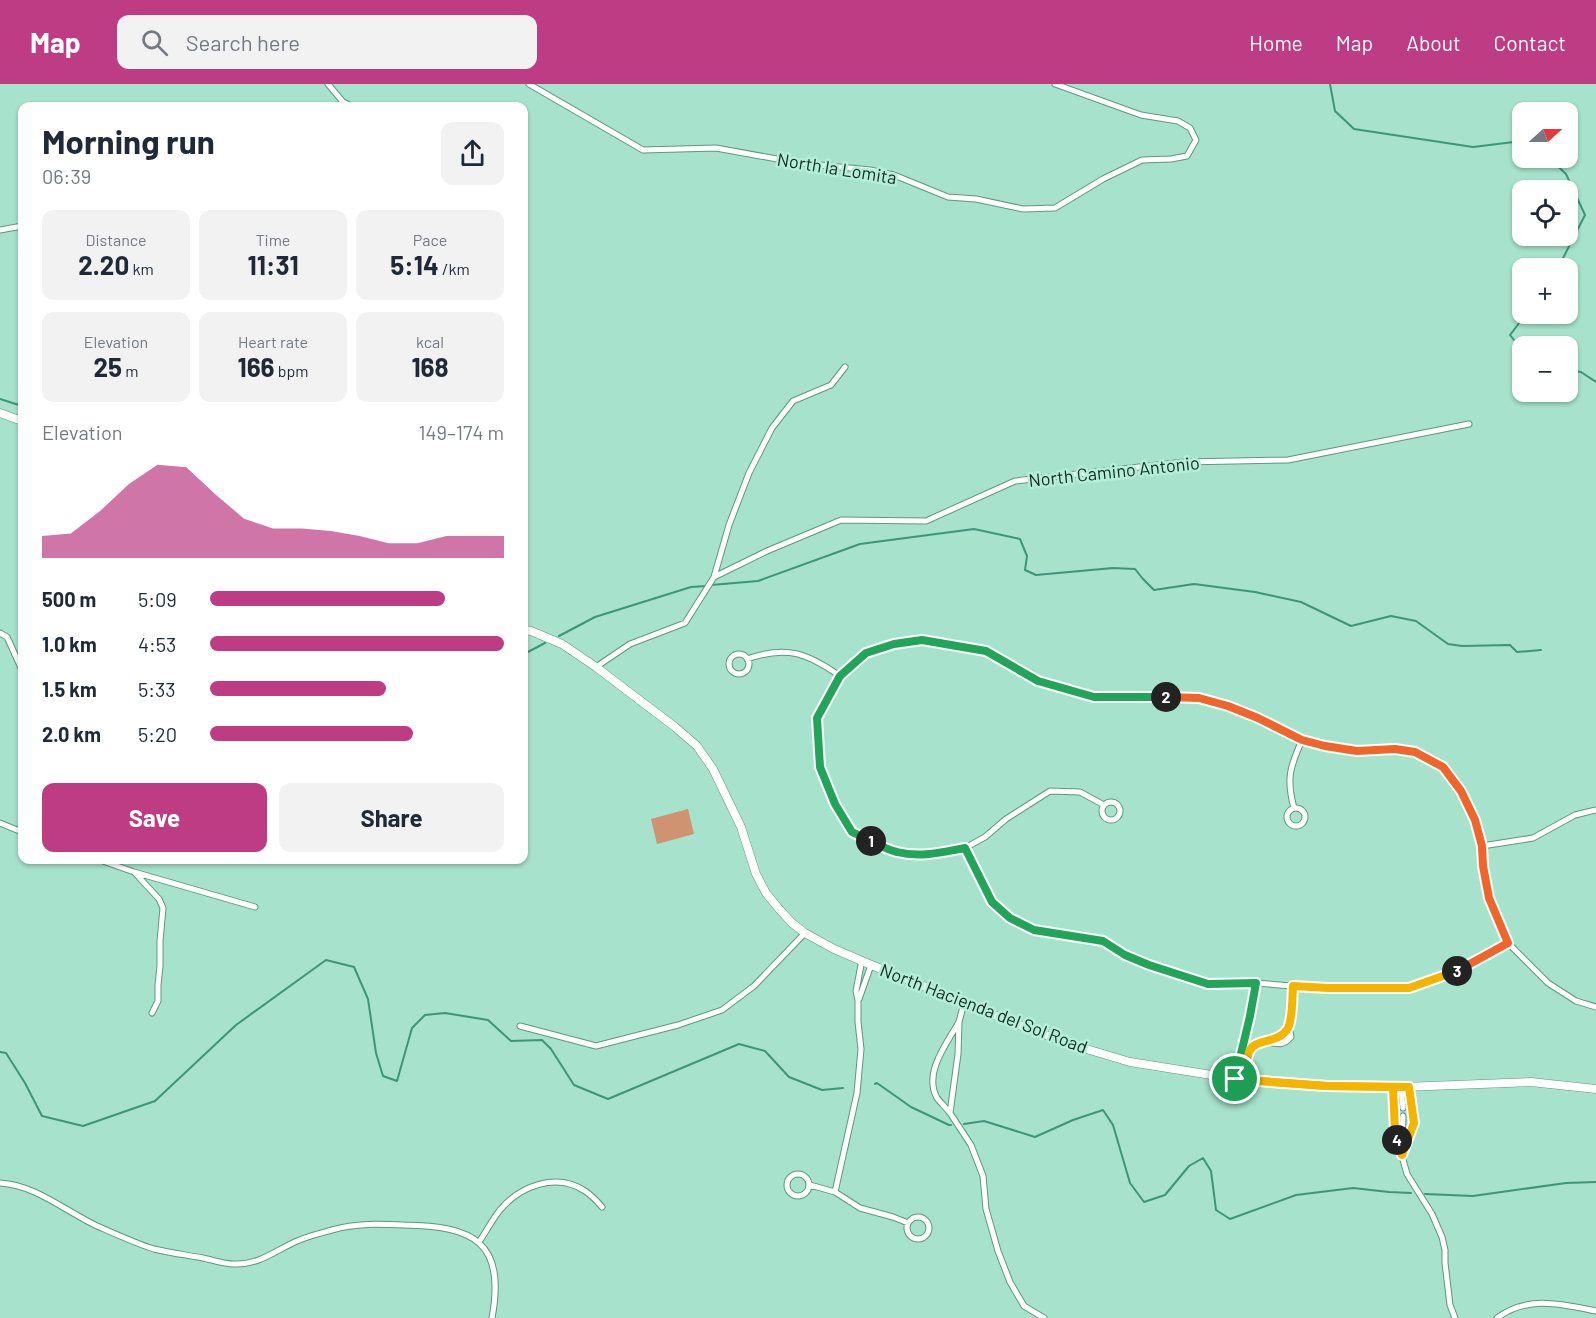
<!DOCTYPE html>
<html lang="en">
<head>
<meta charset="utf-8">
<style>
	:root { --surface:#fff; --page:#f2f2f3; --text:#1f2937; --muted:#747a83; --accent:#bd3c84 }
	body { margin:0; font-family:Barlow,sans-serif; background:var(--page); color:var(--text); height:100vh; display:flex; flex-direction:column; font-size:22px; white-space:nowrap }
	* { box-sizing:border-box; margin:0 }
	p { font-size:20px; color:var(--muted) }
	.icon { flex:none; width:33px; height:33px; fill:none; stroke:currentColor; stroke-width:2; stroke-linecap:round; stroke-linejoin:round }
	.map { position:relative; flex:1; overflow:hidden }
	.sheet { position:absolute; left:18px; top:18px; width:510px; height:762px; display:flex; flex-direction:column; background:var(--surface); border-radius:12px; box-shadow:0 2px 4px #0004 }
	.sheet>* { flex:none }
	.needle { width:39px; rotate:69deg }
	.fabs { position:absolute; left:1512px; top:18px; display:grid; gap:12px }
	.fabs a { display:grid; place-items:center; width:66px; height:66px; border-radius:12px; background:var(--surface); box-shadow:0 2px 4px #0004; font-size:30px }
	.pin { position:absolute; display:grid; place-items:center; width:51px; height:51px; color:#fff; margin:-26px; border:3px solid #fff; border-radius:50%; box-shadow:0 2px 6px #0007 }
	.km { position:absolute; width:30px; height:30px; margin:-15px; border-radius:50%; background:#222; color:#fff; font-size:16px; line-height:30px; text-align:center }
	.round { display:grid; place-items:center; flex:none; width:63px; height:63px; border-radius:12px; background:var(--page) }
	.head { display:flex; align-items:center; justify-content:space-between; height:102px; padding:0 24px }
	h1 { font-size:33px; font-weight:700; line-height:45px }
	.stats { display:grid; grid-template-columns:repeat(3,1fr); gap:9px; height:102px; padding:6px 24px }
	.stats div { display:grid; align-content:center; border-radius:12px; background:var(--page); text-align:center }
	.stats b { font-size:26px; font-weight:700 }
	.stats small { font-size:16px; font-weight:400 }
	.stats p { font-size:16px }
	.chart { height:168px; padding:12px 24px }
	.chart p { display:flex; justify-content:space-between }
	.chart svg { width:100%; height:108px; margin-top:6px; fill:var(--accent); opacity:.7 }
	.action { display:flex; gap:12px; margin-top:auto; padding:12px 24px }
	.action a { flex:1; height:69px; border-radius:12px; background:var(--accent); color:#fff; font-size:24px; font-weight:700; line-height:69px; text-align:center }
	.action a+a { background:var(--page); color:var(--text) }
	ul { padding:0 24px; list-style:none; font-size:20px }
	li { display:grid; grid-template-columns:96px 72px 1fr; align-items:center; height:45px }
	li i { height:15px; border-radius:8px; background:var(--accent) }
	header { display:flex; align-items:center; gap:36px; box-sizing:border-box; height:84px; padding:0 30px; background:var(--accent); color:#fff }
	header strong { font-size:28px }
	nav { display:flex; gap:33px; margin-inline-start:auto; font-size:21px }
	.search { width:420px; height:54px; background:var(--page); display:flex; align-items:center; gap:15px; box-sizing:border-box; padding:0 21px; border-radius:12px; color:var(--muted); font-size:22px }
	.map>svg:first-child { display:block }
	.green { fill:#d09372 }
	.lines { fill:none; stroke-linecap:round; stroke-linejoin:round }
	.stream { stroke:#3e957a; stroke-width:2 }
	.street-casing { stroke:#5e9783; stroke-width:7 }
	.secondary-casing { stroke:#5e9783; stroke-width:9 }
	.street { stroke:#fff; stroke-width:5 }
	.secondary { stroke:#fff; stroke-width:8 }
	.split-1-casing { stroke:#fff; stroke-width:12 }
	.split-2-casing { stroke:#fff; stroke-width:12 }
	.split-3-casing { stroke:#fff; stroke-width:12 }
	.split-4-casing { stroke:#fff; stroke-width:12 }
	.split-5-casing { stroke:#fff; stroke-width:12 }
	.split-1 { stroke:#22a559; stroke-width:8 }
	.split-2 { stroke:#22a559; stroke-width:8 }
	.split-3 { stroke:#f0652b; stroke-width:8 }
	.split-4 { stroke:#f5b400; stroke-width:8 }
	.split-5 { stroke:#f5b400; stroke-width:8 }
	.labels { text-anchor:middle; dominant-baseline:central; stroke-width:5; stroke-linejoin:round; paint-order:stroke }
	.street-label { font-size:18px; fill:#112921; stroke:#b3efd9 }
</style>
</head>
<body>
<header>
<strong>Map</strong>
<div class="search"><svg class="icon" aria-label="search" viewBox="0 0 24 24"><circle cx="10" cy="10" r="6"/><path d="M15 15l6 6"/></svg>Search here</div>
<nav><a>Home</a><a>Map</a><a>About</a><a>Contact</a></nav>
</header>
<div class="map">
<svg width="1596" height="1234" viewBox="0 0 1596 1234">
	<rect width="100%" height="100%" fill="#a6e2cc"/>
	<path class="green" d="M 688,725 L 694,750 L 657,760 L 651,735 Z"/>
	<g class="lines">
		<path class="stream" d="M 1330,0 L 1335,27 L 1354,45 L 1473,63 L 1522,57
			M 1549,74 L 1566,90 L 1585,131 L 1558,184
			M 1522,266 L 1510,251 L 1526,230
			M 1568,286 L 1581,288 L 1596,298
			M 0,315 L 22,322
			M 711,501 L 758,497 L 860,460 L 974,445 L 1020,455 L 1027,472 L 1025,486 L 1036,491 L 1113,484 L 1135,485 L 1143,495 L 1154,506 L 1194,500 L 1255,508 L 1301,518 L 1351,542 L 1391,532 L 1416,537 L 1448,560 L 1462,562 L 1510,561 L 1517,568 L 1541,566
			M 559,552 L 595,533 L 691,503 L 706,502
			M 524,570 L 545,559
			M 0,968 L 6,969 L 25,999 L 42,1032 L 83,1042 L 155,1017 L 236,941 L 326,876 L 354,883 L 368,915 L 376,969 L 383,992 L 397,997 L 412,944 L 425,931 L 445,929 L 488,936 L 511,957 L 542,956 L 551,965 L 574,1001 L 608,1015 L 739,960 L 765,967 L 789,993 L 822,1006 L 843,1004
			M 875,1000 L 877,999 L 911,1023 L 949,1041 L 951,1041
			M 964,1040 L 984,1037 L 1035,1053 L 1073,1036 L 1103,1026 L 1113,1041 L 1130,1099 L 1144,1118 L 1165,1111 L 1189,1082 L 1203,1074 L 1211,1087 L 1216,1126 L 1230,1135 L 1296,1111 L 1353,1104 L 1389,1108 L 1411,1109
			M 1425,1110 L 1473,1112 L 1566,1099 L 1596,1098"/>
		<g class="street-casing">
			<path id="street" d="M 328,0 L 343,18 L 351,22
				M 529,0 L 643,66 L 716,64 L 799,79 L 870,86 L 894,91 L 948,113 L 976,115 L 1023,125 L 1055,124 L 1103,95 L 1142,76 L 1171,75 L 1187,72 L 1196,56 L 1190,44 L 1178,37 L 1141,31 L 1055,0
				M 0,146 L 22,142
				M 714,493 L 729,441 L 749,389 L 772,344 L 793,317 L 831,301 L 845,283
				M 0,549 L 7,553 L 22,586
				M729 580a10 10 0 1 1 20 0a10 10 0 1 1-20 0Z
				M 747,575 C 787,561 807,569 840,592
				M 596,583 L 630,560 L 685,539 L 714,493 L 767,467 L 841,436 L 926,437 L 1015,397 L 1184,378 L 1288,376 L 1469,340
				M1102 727a9 9 0 1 1 18 0a9 9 0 1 1-18 0Z
				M 1104,721 L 1080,708 L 1050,707 L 1006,735 L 985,753 L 965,764 L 924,771 L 908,770 L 896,768 L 852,748 L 835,720 L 820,683 L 817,634 L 840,592 L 866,569 L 894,560 L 922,556 L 986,567 L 1038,597 L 1094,613 L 1145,612 L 1199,614 L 1228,622 L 1259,634 L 1302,656 L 1325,662 L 1357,667 L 1395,665 L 1415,668 L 1443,683 L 1461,707 L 1467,719 L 1475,736 L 1482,762 L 1483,782 L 1489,815 L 1508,859 L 1548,899 L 1576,917 L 1596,923
				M1287 733a9 9 0 1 1 18 0a9 9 0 1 1-18 0Z
				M 1294,724 C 1286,695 1290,683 1302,656
				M 0,739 L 22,748
				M 1482,762 L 1533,754 L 1575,731 L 1596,726
				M 965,764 L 992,818 L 1010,835 L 1034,846 L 1103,857 L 1125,871 L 1136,875 L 1208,899 L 1256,899 L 1328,905 L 1409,904 L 1462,886 L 1508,859
				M 100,776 L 134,788 L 255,823
				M 135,789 L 159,815 L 163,824 L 160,857 L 160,882 L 158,901 L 158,917 L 152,929
				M 859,915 L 871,881
				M 959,938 L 958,970 L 950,1029 C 946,1024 941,1019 937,1014 C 923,989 947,959 959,938 Z
				M 959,938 L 964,919
				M 520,942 L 596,962 L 678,941 L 722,926 L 754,902 L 805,849
				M 1269,958 C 1279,961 1284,961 1291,953 L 1289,942 L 1293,902
				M 1235,995 L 1256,899
				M 1243,996 L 1249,967 L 1254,961 L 1275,955 L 1284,951 L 1289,942
				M 1393,1003 L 1395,1047 L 1407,1090 L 1432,1130 L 1442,1153 L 1445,1166 L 1445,1179 L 1450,1221 L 1455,1234
				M 1401,1003 L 1403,1024
				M 950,1029 L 971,1061 L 983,1092 L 986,1125 L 998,1167 L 1010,1198 L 1024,1222 L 1044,1234
				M 1402,1063 L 1403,1032
				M 1402,1070 L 1414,1039 L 1409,1003
				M787 1101a11 11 0 1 1 22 0a11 11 0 1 1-22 0Z
				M 0,1099 C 35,1101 64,1126 95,1141 C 111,1148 137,1160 154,1165 C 170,1169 187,1171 203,1174 C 213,1176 224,1180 234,1180 C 260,1181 276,1166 297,1157 C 308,1152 321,1149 332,1146 C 356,1139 380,1140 404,1141 C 474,1142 506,1158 492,1234
				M 810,1101 L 835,1108 L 860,1124 L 893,1133 L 908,1139
				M 835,1108 L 857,1009 L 861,965 L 858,938 L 858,916 L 856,907 L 862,876
				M907 1144a11 11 0 1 1 22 0a11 11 0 1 1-22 0Z
				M 479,1158 C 486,1148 492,1136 500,1126 C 520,1102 556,1088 585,1107 C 591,1111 597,1117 602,1123
				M 1497,1234 C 1528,1211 1561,1220 1596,1227"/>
		</g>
		<g class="secondary-casing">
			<path id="secondary" d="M 0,329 L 22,337
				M 524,546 L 531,547 L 562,560 L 596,583 L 675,643 L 697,662 L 713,685 L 741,743 L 756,790 L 766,809 L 779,825 L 792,839 L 805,849 L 834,865 L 869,880 L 1024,943 L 1073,961 L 1130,978 L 1243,996 L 1327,1002 L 1403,1003 L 1531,998 L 1596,1005"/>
		</g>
		<use href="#street" class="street"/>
		<use href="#secondary" class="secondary"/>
	</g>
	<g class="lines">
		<g class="split-1-casing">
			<path id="split-1" d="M 871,757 C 879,761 888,766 897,768 C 920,774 943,768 965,764 L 992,818 L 1010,834 L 1034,846 L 1103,857 L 1125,871 L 1149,881 L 1208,900 L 1256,899 L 1250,932 L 1235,995"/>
		</g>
		<g class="split-2-casing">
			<path id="split-2" d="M 871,757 L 852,748 L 835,720 L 820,683 L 817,634 L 840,592 L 866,569 L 894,560 L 922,556 L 986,567 L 1038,597 L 1094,613 L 1166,613"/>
		</g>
		<g class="split-3-casing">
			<path id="split-3" d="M 1166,613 L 1199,614 L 1228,622 L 1258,634 L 1302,656 L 1325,662 L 1357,667 L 1395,665 L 1415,668 L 1443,683 L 1461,707 L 1475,736 L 1482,762 L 1483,782 L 1489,814 L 1508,859 L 1457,887"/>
		</g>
		<g class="split-4-casing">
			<path id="split-4" d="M 1397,1056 L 1402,1071 L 1414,1039 L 1409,1003 L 1327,1002 L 1243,996 C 1245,987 1246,977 1249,968 C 1255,953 1279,961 1288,944 C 1293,934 1292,914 1293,902 L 1328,904 L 1409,904 L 1457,887"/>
		</g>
		<g class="split-5-casing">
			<path id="split-5" d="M 1235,995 L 1327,1002 L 1393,1003 L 1395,1047 L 1397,1056"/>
		</g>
		<use href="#split-1" class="split-1"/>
		<use href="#split-2" class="split-2"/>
		<use href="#split-3" class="split-3"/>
		<use href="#split-4" class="split-4"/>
		<use href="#split-5" class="split-5"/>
	</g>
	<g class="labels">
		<g class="street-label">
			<text transform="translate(837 84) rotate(9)">North la Lomita</text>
			<text transform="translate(1114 387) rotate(-6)">North Camino Antonio</text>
			<text transform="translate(984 924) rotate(21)">North Hacienda del Sol Road</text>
		</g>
	</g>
</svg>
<div class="fabs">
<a><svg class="needle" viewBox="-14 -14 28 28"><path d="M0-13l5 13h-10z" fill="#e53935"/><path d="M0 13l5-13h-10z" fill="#747a83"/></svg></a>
<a><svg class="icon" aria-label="locate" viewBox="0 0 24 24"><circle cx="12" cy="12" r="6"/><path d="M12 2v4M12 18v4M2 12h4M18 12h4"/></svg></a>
<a>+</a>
<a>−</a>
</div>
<div class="pin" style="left:1235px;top:995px;background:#1e9e55"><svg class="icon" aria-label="arrive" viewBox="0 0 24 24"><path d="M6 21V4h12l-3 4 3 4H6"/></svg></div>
<b class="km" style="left:871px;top:757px">1</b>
<b class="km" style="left:1166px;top:613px">2</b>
<b class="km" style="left:1457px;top:887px">3</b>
<b class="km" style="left:1397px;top:1056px">4</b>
<section class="sheet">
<div class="head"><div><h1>Morning run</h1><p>06:39</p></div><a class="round"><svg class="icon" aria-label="share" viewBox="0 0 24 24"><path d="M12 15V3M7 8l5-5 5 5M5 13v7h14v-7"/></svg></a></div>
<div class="stats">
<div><p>Distance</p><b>2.20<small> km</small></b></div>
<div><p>Time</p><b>11:31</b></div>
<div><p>Pace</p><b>5:14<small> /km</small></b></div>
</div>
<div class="stats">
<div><p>Elevation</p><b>25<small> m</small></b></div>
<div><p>Heart rate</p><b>166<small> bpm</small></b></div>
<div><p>kcal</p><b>168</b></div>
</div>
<div class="chart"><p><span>Elevation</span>149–174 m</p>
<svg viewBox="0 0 160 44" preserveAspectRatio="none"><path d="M0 44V35L10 34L20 25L30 14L40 6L50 7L60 18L70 28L80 32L90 32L100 33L110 35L120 38L130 38L140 35L150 35L160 35V44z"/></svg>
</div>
<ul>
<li><b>500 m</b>5:09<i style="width:80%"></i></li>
<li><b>1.0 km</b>4:53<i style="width:100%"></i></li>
<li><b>1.5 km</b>5:33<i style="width:60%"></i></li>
<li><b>2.0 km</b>5:20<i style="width:69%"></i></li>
</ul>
<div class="action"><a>Save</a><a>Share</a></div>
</section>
</div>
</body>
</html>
